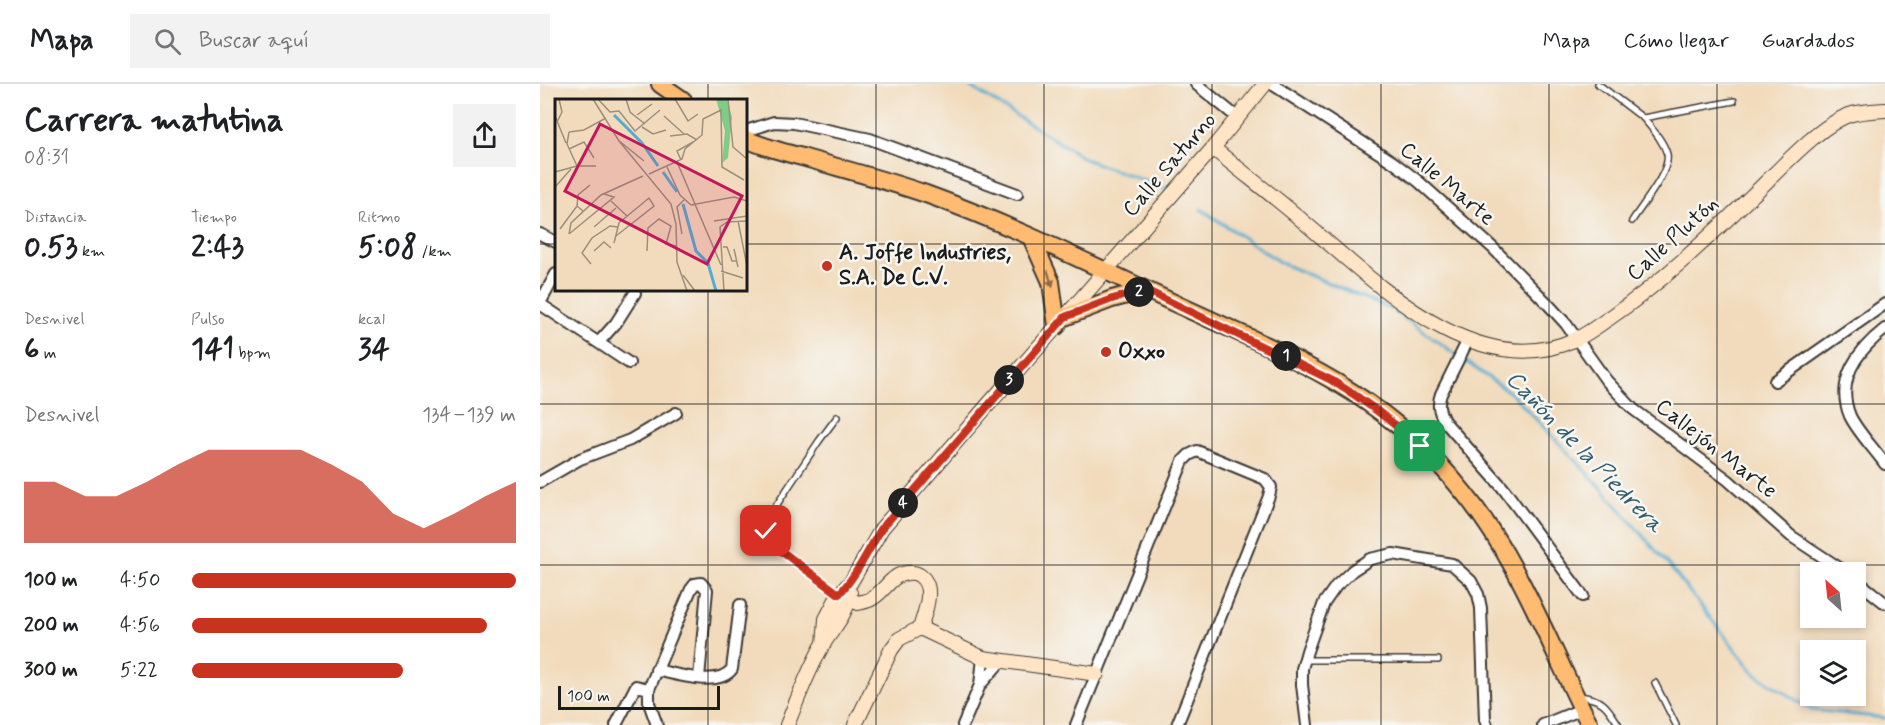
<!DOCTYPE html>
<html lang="es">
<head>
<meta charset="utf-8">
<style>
	:root { --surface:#fff; --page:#f2f2f2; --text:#202124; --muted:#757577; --line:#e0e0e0; --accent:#c8321e }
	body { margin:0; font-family:Mynerve,sans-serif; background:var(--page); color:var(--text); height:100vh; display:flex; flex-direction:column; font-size:22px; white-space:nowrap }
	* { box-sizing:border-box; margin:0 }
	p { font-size:20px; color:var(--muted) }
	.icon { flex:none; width:33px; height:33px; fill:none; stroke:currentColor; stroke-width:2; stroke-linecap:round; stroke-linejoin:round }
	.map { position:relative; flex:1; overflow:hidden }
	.sheet { display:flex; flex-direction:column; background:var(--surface); width:540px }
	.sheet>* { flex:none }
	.needle { width:39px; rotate:333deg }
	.controls { position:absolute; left:1260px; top:478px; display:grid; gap:12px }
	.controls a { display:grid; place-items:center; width:66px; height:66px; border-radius:0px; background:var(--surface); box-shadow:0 3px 9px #0003; font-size:30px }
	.scale { position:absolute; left:18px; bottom:15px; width:162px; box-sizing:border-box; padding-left:6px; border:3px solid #1c1c1c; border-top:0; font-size:16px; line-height:21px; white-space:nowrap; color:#1c1c1c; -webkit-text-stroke:4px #f6f6f2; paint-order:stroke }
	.pin { position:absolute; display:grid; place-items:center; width:51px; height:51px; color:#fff; margin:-26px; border-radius:12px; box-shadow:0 3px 9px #0006 }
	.km { position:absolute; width:30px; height:30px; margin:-15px; border-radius:50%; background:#222; color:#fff; font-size:16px; line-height:30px; text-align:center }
	.round { display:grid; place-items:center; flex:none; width:63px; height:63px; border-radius:0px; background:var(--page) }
	.summary { display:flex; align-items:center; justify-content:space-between; height:102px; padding:0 24px }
	h1 { font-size:33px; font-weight:700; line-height:45px }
	.figures { display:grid; grid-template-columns:repeat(3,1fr); gap:9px; height:102px; padding:6px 24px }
	.figures div { display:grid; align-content:center }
	.figures b { font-size:30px; font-weight:700 }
	.figures small { font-size:16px; font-weight:400 }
	.figures p { font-size:16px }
	.chart { height:168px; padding:12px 24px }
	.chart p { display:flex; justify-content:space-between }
	.chart svg { width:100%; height:108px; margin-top:6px; fill:var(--accent); opacity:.7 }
	ul { padding:0 24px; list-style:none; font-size:20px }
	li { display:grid; grid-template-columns:96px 72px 1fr; align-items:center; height:45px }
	li i { height:15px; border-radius:8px; background:var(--accent) }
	header { display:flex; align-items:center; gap:36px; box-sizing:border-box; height:84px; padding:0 30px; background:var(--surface); border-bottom:2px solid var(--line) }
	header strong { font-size:28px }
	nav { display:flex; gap:33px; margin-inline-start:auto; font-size:21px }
	.search { width:420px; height:54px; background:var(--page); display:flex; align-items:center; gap:15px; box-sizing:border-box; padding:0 21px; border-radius:0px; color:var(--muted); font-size:22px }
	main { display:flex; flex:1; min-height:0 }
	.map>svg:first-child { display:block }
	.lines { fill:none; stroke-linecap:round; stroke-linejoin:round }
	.stream { stroke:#53add1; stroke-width:3 }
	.lane-casing { stroke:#3c3934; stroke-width:8 }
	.street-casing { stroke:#3c3934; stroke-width:14 }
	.secondary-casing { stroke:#3c3934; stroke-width:16 }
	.primary-casing { stroke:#3c3934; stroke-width:20 }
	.lane { stroke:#fff; stroke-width:5 }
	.street { stroke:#fff; stroke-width:10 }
	.secondary { stroke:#ffe4c6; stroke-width:14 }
	.primary { stroke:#ffbb71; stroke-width:16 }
	.oneway { fill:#8e6c46 }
	.route-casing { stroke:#fff; stroke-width:12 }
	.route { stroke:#c8321e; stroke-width:8 }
	.grid { fill:none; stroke:#1c1c1c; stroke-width:1.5; stroke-opacity:0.55 }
	.poi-dot { fill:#c8321e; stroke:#f6f6f2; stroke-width:2 }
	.labels { text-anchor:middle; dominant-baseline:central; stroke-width:5; stroke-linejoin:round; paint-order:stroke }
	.street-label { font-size:22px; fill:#1c1c1c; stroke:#f6f6f2 }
	.poi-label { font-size:22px; font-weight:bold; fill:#1c1c1c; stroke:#f6f6f2; text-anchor:start }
	.water-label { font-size:24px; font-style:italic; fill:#355d6d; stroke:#f6f6f2 }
	.inset-river { fill:none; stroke:#53add1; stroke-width:3 }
	.inset-road { fill:none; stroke:#9c8f7c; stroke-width:1.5 }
	.view { fill:#c2185b; fill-opacity:0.15; stroke:#c2185b; stroke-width:3 }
	.inset-edge { fill:none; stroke:#1c1c1c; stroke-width:3 }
</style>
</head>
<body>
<header>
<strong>Mapa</strong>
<div class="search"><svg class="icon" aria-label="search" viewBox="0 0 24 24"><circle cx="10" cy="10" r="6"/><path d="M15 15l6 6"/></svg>Buscar aquí</div>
<nav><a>Mapa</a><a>Cómo llegar</a><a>Guardados</a></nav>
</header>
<main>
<section class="sheet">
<div class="summary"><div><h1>Carrera matutina</h1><p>08:31</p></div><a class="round"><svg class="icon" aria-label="share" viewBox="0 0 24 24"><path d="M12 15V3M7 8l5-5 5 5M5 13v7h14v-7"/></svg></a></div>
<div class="figures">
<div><p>Distancia</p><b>0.53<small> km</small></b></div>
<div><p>Tiempo</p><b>2:43</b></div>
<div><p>Ritmo</p><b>5:08<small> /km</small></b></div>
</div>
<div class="figures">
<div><p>Desnivel</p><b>6<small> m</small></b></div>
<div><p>Pulso</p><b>141<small> bpm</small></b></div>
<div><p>kcal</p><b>34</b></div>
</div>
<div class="chart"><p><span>Desnivel</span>134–139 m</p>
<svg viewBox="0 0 160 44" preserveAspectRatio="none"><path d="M0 44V19L10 19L20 25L30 25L40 19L50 12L60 6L70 6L80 6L90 6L100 12L110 19L120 32L130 38L140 32L150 25L160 19V44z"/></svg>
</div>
<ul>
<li><b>100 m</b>4:50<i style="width:100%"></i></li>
<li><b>200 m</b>4:56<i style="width:91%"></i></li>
<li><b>300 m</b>5:22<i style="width:65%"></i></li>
</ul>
</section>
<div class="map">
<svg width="1345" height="641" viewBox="0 0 1345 641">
	<rect width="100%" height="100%" fill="#f6f6f2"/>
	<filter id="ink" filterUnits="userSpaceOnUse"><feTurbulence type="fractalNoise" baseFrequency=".0167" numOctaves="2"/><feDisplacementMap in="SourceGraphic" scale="12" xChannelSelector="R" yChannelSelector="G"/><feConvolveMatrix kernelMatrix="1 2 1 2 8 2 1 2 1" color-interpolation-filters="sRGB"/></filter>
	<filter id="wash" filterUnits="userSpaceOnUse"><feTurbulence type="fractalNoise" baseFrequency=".008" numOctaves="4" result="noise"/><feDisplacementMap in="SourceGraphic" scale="24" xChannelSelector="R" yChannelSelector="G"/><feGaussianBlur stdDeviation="1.35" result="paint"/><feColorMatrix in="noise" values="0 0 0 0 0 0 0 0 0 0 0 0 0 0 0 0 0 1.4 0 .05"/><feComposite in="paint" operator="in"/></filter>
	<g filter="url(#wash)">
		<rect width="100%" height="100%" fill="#f2dbbc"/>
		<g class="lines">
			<path class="stream" d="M 426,0 L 547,76 L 629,106
				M 661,125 L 741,179 L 853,226 L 972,310 L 1057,399 L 1126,478 L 1215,590 L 1272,626 L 1345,634"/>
		</g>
	</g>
	<g filter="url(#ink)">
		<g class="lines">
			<g class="lane-casing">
				<path id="lane" d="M 1058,0 L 1103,34 L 1194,17
					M 1092,137 C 1101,122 1131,87 1127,70 C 1123,56 1112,45 1103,34
					M 297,333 L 279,357 L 228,434 L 226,447 L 229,458 L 298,509
					M 764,576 L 898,576
					M 1115,599 L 1136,641
					M 1040,612 C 1065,616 1066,621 1079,641"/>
			</g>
			<g class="street-casing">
				<path id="street" d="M 656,0 L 698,34
					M 732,0 L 853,78 L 878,97 L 953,164 L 1006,218 L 1026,240 L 1066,296 L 1093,325 L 1188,396 L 1251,452 L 1307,489
					M 206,47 L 234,38 L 254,39 L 330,55 L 477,110
					M 0,150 L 16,158
					M 0,219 L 16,190
					M 0,220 L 89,279
					M 1345,245 C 1318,266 1295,296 1310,332 C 1317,347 1335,366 1345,380
					M 928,256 L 901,310 C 897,321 899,327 904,337 L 963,404 L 1043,512
					M 59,258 L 76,239 L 95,209
					M 1235,297 L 1345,220
					M 0,398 L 40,375 L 90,356 L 136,329
					M 1316,496 L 1345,519
					M 116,586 C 136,590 178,604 192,585 L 200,521
					M 440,601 L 461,577
					M 76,641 L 96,602 L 109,605
					M 117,641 L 109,619 L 109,605 L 151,505 L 155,500 L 161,499 L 167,506 L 159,594
					M 423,641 L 440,601 L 443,574
					M 536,641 L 643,377 L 649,371 L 657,367 L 725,395 L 731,403 L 729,412 L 637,641
					M 767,641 L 762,601 L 762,585 L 767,567 L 784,519 L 796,502 L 813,486 L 830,475 L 853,470 L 912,480 L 931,497 L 938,510 L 941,524 L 945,636 L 947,641
					M 1003,641 L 1042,625"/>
			</g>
			<g class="secondary-casing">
				<path id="secondary" d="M 673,64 C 703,89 735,113 765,139 C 834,197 936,302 1036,255 C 1048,250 1060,240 1071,233 C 1125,196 1171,151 1218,106 C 1242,83 1279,42 1309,31 C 1320,27 1333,27 1345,26
					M 299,510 L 318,519 C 322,518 328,517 331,515 C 341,510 347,499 356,493 C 362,489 372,487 379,491 C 396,502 385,528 380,544 L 359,555 L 351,566 L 315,641
					M 380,544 L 443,574 L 557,590
					M 284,560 L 286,535 L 299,510 L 311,498 L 342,444 L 447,322 L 673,64 L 725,0
					M 247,641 C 258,614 269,584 284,559 C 294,543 308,528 310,509"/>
			</g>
			<g class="primary-casing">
				<path id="primary" d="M 120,0 L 143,16
					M 206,55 C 223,63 243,68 262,73 C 303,85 346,96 386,110 C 466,139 542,176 619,212 C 683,242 752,270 812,308 C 854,335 893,370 924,409 C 980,478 1010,563 1050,641
					M 491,153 L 511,198 L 517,242
					M 525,233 L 572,215 L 606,206"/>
			</g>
			<use href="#lane" class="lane"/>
			<use href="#street" class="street"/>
			<use href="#secondary" class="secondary"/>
			<use href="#primary" class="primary"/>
		</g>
		<defs><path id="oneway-solid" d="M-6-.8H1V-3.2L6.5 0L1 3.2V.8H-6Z" transform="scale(1.5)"/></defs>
		<use class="oneway" href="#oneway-solid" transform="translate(510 195) rotate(73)"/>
	</g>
	<g class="lines" filter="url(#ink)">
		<g class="route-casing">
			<path id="route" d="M 226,447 L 229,458 L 299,510 C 317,491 328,466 342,444 L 525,233 L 572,215 L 606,206 L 791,296 C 823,315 852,337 880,362"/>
		</g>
		<use href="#route" class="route"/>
	</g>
	<path class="grid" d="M 168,0 L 168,16M 336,0 L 336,641M 504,0 L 504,641M 672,0 L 672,641M 841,0 L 841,641M 1009,0 L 1009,641M 1177,0 L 1177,641M 0,160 L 16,160M 206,160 L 1345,160M 168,206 L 168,641M 0,320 L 1345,320M 0,481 L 1345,481"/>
	<g class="poi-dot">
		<circle cx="287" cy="182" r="6"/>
		<circle cx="566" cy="268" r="6"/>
	</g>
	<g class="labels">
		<g class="street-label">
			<text transform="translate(630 81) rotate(-49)">Calle Saturno</text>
			<text transform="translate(907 100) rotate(40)">Calle Marte</text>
			<text transform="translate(1133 155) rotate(-42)">Calle Plutón</text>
			<text transform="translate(1176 365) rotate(38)">Callejón Marte</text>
		</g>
		<g class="poi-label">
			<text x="299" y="169">A. Joffe Industries,<tspan x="299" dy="25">S.A. De C.V.</tspan></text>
			<text x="578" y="268">Oxxo</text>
		</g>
		<g class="water-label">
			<text transform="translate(1044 368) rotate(46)">Cañón de la Piedrera</text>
		</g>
	</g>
	<g transform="translate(15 15)">
		<rect width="192" height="192" fill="#f2dbbc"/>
		<path d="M 161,0 L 172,0 L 177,18 L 173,59 L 167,64 L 170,32 Z" fill="#81cb89"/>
		<path class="inset-river" d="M 59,16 L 87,44 L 103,67M 108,73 L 122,93M 128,105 L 141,152 L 153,164 L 161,192"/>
		<path class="inset-road" d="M 38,0 L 64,42 L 116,105 L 121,125 L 122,163 L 132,192M 43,0 L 55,13 L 64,12 L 80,32 L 105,11M 71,0 L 75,13 L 90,25M 120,0 L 133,22 L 143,15M 173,0 L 178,48 L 192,60M 192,15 L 192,42M 82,16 L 97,5M 0,17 L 11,44M 109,17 L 129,35M 2,23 L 7,13 L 4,0M 87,28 L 98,35 L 111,31M 14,33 L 12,45 L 22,67 L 41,67M 14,33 L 29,31 L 51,19M 115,37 L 132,35 L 142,41M 63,41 L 89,62M 14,50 L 29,43 L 39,59M 126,61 L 122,52 L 138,43M 122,63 L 166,166M 112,68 L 125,96 L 136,106 L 179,98 L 192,102M 0,73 L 22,67M 94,75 L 127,60 L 130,50 L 147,36 L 148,20 L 166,11 L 167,68 L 189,81M 0,88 L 16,70M 56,102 L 72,117M 28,112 L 22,107 L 23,96 L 35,86M 159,122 L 192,117M 183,122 L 192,167M 39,128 L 61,109M 5,130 L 22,107M 14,135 L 16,124 L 46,96 L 88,77M 14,135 L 59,98 L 49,95M 127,135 L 122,108 L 129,101M 59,144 L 64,124 L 65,123 L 94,99 L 99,107 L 61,137M 168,148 L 172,148 L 177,162 L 182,162M 179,150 L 183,168M 39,152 L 49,143 L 56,149M 92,152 L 93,129 L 104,120 L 116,127 L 111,145 L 121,147M 36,165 L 27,154 L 37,139 L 55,127 L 63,128M 166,172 L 188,179M 128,176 L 140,192M 169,192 L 165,128 L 172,123 L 192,122"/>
		<path class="view" d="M 45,25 L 187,97 L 152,165 L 10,92 Z"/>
		<rect width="192" height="192" class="inset-edge"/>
	</g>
</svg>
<div class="controls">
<a><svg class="needle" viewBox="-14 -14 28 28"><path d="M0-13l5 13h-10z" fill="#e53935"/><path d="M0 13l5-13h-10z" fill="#757577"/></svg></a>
<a><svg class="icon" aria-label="layers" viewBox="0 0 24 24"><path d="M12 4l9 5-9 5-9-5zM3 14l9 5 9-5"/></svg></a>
</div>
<div class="scale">100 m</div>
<div class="pin" style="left:880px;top:362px;background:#1e9e55"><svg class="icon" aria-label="arrive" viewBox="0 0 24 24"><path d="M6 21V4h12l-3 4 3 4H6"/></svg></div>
<div class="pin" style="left:226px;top:447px;background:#d93025"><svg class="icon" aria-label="check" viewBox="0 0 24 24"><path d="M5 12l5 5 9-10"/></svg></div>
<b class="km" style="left:746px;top:272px">1</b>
<b class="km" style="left:599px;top:208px">2</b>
<b class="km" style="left:469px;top:296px">3</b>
<b class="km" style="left:363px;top:419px">4</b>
</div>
</main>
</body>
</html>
